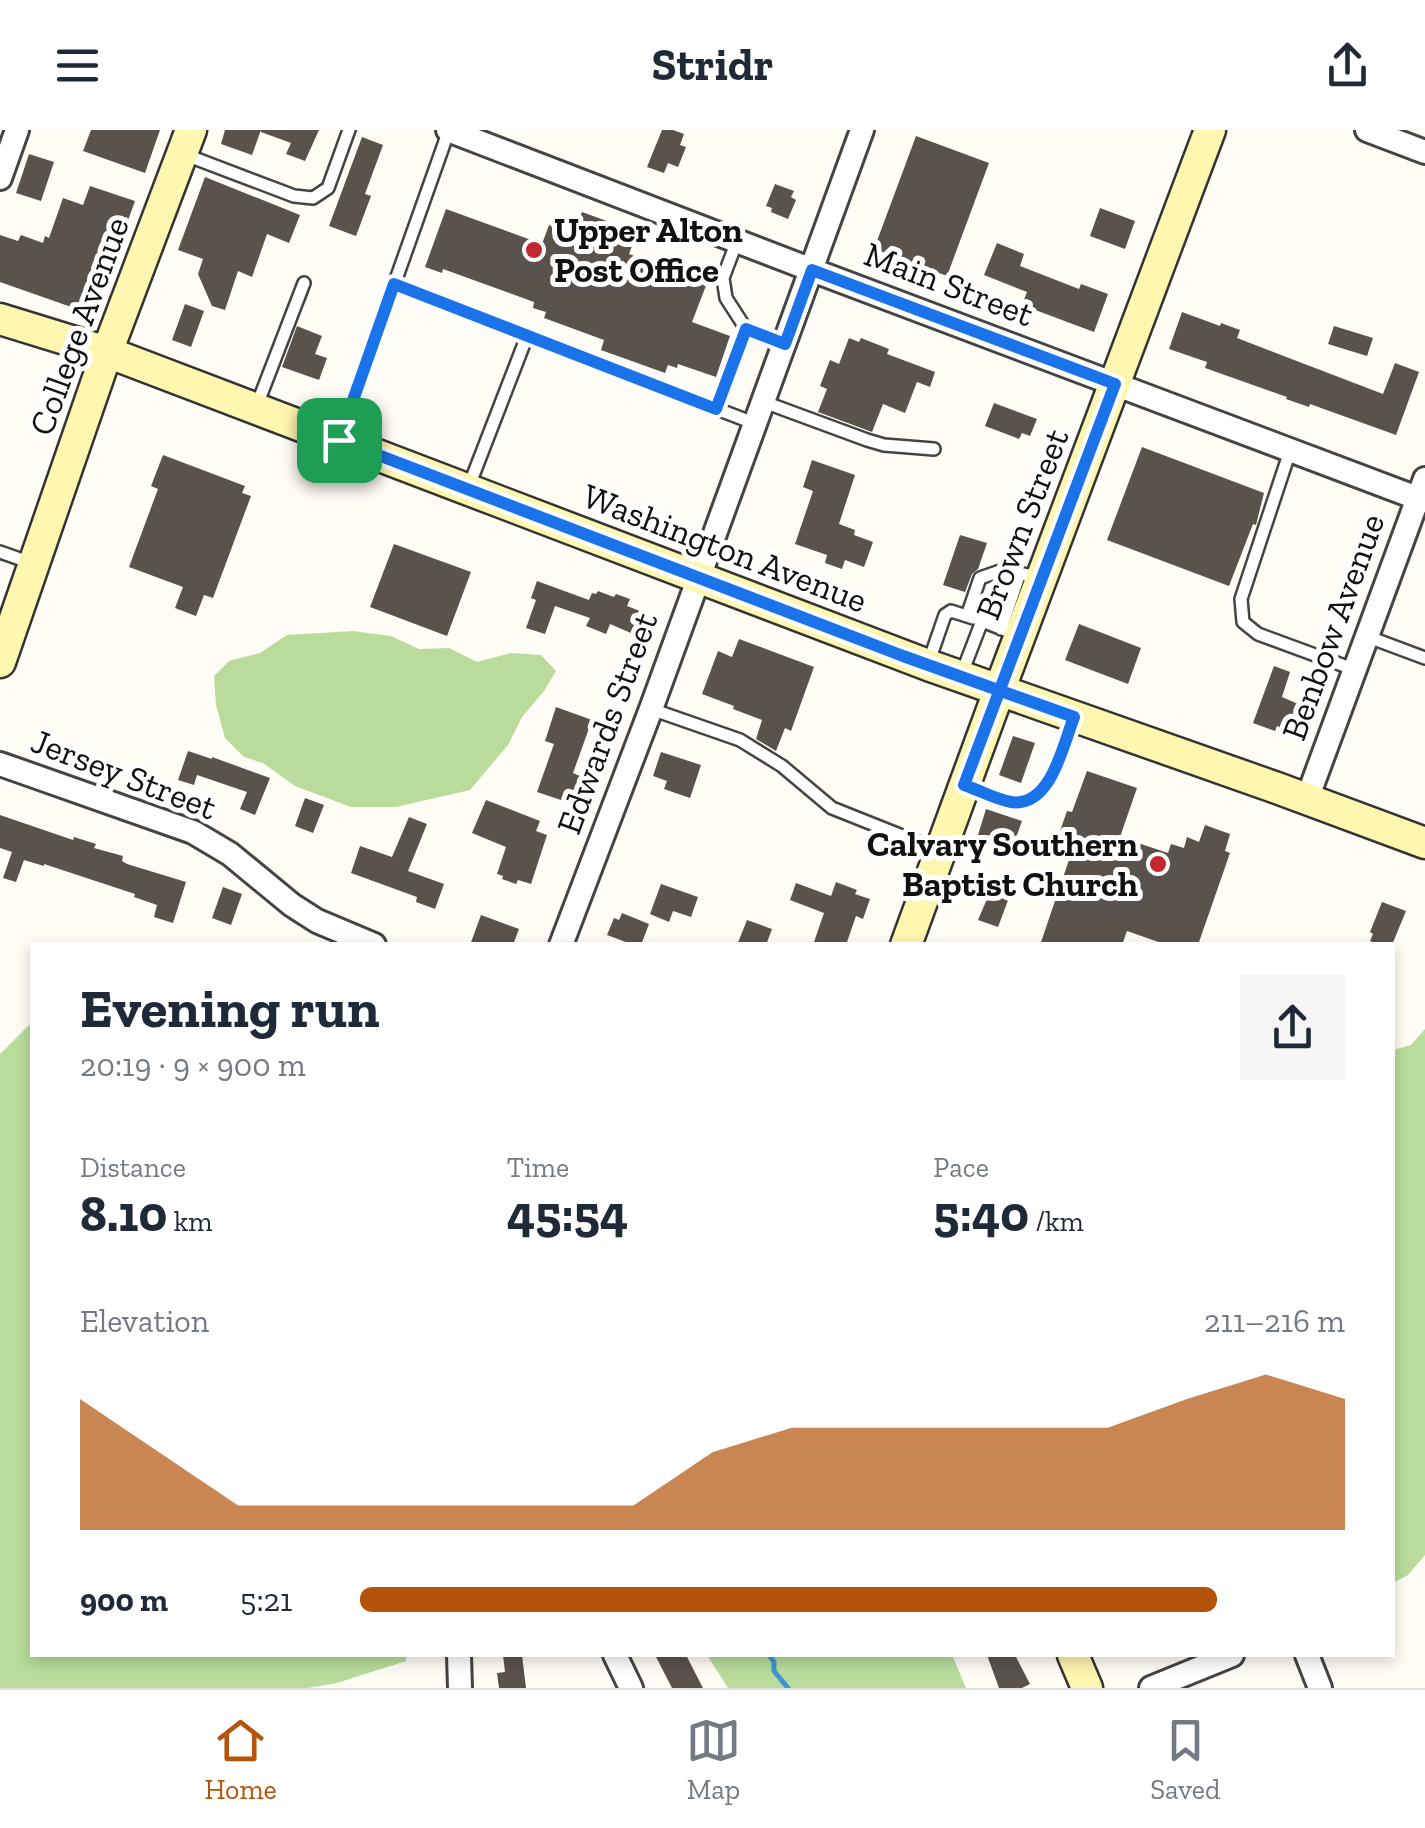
<!DOCTYPE html>
<html lang="en">
<head>
<meta charset="utf-8">
<style>
	:root { --surface:#fff; --page:#f6f6f7; --text:#1f2937; --muted:#747a83; --line:#e0e1e3; --accent:#b45309 }
	body { margin:0; font-family:"Zilla Slab",serif; background:var(--page); color:var(--text); height:100vh; display:flex; flex-direction:column; font-size:38px; white-space:nowrap }
	* { box-sizing:border-box; margin:0 }
	p { font-size:32px; color:var(--muted) }
	.icon { flex:none; width:55px; height:55px; fill:none; stroke:currentColor; stroke-width:2; stroke-linecap:round; stroke-linejoin:round }
	.map { position:relative; flex:1; overflow:hidden }
	.details { position:absolute; left:30px; top:812px; width:1365px; height:715px; display:flex; flex-direction:column; background:var(--surface); border-radius:0px; box-shadow:0 5px 15px #0003 }
	.details>* { flex:none }
	.pin { position:absolute; display:grid; place-items:center; width:85px; height:85px; color:#fff; margin:-42px; border-radius:20px; box-shadow:0 5px 15px #0006 }
	.round { display:grid; place-items:center; flex:none; width:105px; height:105px; border-radius:0px; background:var(--page) }
	.headline { display:flex; align-items:center; justify-content:space-between; height:170px; padding:0 50px }
	h1 { font-size:55px; font-weight:700; line-height:75px }
	.figures { display:grid; grid-template-columns:repeat(3,1fr); gap:15px; height:170px; padding:10px 50px }
	.figures div { display:grid; align-content:center }
	.figures b { font-size:50px; font-weight:700 }
	.figures small { font-size:28px; font-weight:400 }
	.figures p { font-size:28px }
	.chart { height:280px; padding:20px 50px }
	.chart p { display:flex; justify-content:space-between }
	.chart svg { width:100%; height:180px; margin-top:10px; fill:var(--accent); opacity:.7 }
	ul { padding:0 50px; list-style:none; font-size:32px }
	li { display:grid; grid-template-columns:160px 120px 1fr; align-items:center; height:75px }
	li i { height:25px; border-radius:12px; background:var(--accent) }
	header { display:flex; justify-content:space-between; align-items:center; height:130px; padding:0 50px; background:var(--surface); font-size:45px; font-weight:700 }
	.tabs { display:flex; justify-content:space-around; align-items:center; height:140px; border-top:2px solid var(--line); background:var(--surface); font-size:28px; color:var(--muted) }
	.tabs a { display:grid; justify-items:center; gap:5px }
	.tabs .selected { color:var(--accent) }
	.map>svg:first-child { display:block }
	.forest { fill:#b9dc9c }
	.lines { fill:none; stroke-linecap:round; stroke-linejoin:round }
	.stream { stroke:#3f96cf; stroke-width:5 }
	.building { fill:#5a524d }
	.lane-casing { stroke:#444; stroke-width:16 }
	.street-casing { stroke:#444; stroke-width:28 }
	.secondary-casing { stroke:#333; stroke-width:35 }
	.lane { stroke:#fff; stroke-width:11 }
	.street { stroke:#fff; stroke-width:22 }
	.secondary { stroke:#fff6b0; stroke-width:30 }
	.route-casing { stroke:#fff; stroke-width:20 }
	.route { stroke:#1a73e8; stroke-width:12 }
	.poi-dot { fill:#c4262e; stroke:#fff; stroke-width:4 }
	.labels { text-anchor:middle; dominant-baseline:central; stroke-width:10; stroke-linejoin:round; paint-order:stroke }
	.poi-label { font-size:35px; font-weight:bold; fill:#111; stroke:#fff; text-anchor:start }
	.street-label { font-size:35px; fill:#111; stroke:#fff }
</style>
</head>
<body>
<header><svg class="icon" aria-label="menu" viewBox="0 0 24 24"><path d="M4 6h16M4 12h16M4 18h16"/></svg>Stridr<svg class="icon" aria-label="share" viewBox="0 0 24 24"><path d="M12 15V3M7 8l5-5 5 5M5 13v7h14v-7"/></svg></header>
<div class="map">
<svg width="1425" height="1558" viewBox="0 0 1425 1558">
	<rect width="100%" height="100%" fill="#fffdf5"/>
	<path class="forest" d="M 353,501 L 391,506 L 419,519 L 449,518 L 477,532 L 511,523 L 541,525 L 556,541 L 544,561 L 522,587 L 508,615 L 470,660 L 396,677 L 351,677 L 295,656 L 263,633 L 244,627 L 225,608 L 216,575 L 214,546 L 229,531 L 260,523 L 287,505 Z
		M 32,892 L 32,1525 L 407,1525 L 406,1531 L 337,1553 L 308,1558 L 0,1558 L 0,924 Z
		M 1425,899 L 1425,1425 L 1408,1445 L 1393,1453 L 1393,920 L 1411,915 Z
		M 707,1525 L 952,1525 L 966,1558 L 728,1558 Z"/>
	<g class="lines">
		<path class="stream" d="M 769,1525 L 774,1532 L 774,1541 L 788,1558"/>
	</g>
	<path class="building" d="M 91,0 L 160,0 L 145,43 L 83,21 Z
		M 225,0 L 261,0 L 252,25 L 221,14 Z
		M 261,0 L 319,0 L 305,31 L 286,24 L 291,13 L 261,2 Z
		M 662,0 L 673,0 L 684,4 L 680,15 L 686,17 L 678,37 L 668,33 L 664,43 L 647,37 Z
		M 916,6 L 989,33 L 947,146 L 874,119 Z
		M 362,7 L 383,15 L 365,64 L 371,66 L 356,106 L 329,96 Z
		M 29,24 L 54,32 L 41,71 L 16,63 Z
		M 205,47 L 300,85 L 289,113 L 267,104 L 252,147 L 238,141 L 225,180 L 212,176 L 198,144 L 203,129 L 178,120 Z
		M 775,54 L 794,61 L 791,67 L 796,70 L 788,89 L 771,82 L 772,78 L 766,76 Z
		M 90,56 L 135,71 L 94,185 L 0,152 L 0,105 L 18,111 L 21,105 L 43,113 L 45,106 L 49,108 L 63,68 L 83,75 Z
		M 1100,78 L 1135,91 L 1125,119 L 1090,106 Z
		M 446,79 L 542,114 L 549,95 L 573,104 L 582,82 L 637,102 L 629,124 L 707,153 L 692,192 L 730,206 L 716,247 L 678,234 L 677,238 L 668,235 L 665,243 L 601,220 L 604,210 L 544,188 L 546,182 L 533,178 L 534,172 L 443,139 L 442,143 L 425,137 Z
		M 997,113 L 1024,124 L 1020,136 L 1079,159 L 1081,154 L 1108,164 L 1094,202 L 1022,175 L 1027,162 L 984,145 Z
		M 185,174 L 204,181 L 191,217 L 172,210 Z
		M 1182,182 L 1220,196 L 1221,193 L 1240,200 L 1237,208 L 1383,264 L 1395,233 L 1419,242 L 1396,305 L 1310,274 L 1309,277 L 1286,269 L 1287,267 L 1205,238 L 1207,232 L 1169,219 Z
		M 297,196 L 322,206 L 315,224 L 327,228 L 319,250 L 282,237 Z
		M 1334,196 L 1373,208 L 1367,226 L 1328,214 Z
		M 849,208 L 859,212 L 861,208 L 889,219 L 887,224 L 935,242 L 930,257 L 917,252 L 905,283 L 883,274 L 872,302 L 818,282 L 827,259 L 820,256 L 830,230 L 839,234 Z
		M 994,273 L 1037,289 L 1030,306 L 1022,303 L 1019,309 L 985,296 Z
		M 1142,317 L 1264,363 L 1256,395 L 1253,394 L 1229,456 L 1107,410 Z
		M 163,325 L 245,356 L 242,363 L 251,366 L 213,468 L 204,465 L 196,486 L 175,478 L 183,457 L 129,437 L 158,359 L 151,356 Z
		M 812,330 L 855,345 L 839,394 L 855,400 L 854,405 L 873,412 L 864,437 L 845,430 L 842,439 L 825,433 L 827,425 L 795,414 L 813,361 L 803,357 Z
		M 960,405 L 987,413 L 978,439 L 972,444 L 965,462 L 943,455 Z
		M 394,414 L 471,442 L 447,506 L 370,477 Z
		M 537,451 L 589,470 L 592,463 L 596,464 L 598,461 L 614,467 L 616,464 L 630,469 L 627,476 L 640,481 L 631,503 L 610,494 L 606,504 L 586,496 L 590,488 L 555,476 L 545,504 L 526,498 L 536,470 L 531,468 Z
		M 1079,494 L 1141,518 L 1128,554 L 1065,530 Z
		M 739,509 L 814,537 L 791,601 L 785,598 L 776,621 L 756,609 L 762,590 L 733,579 L 734,576 L 702,564 L 718,521 L 732,527 Z
		M 1274,536 L 1290,542 L 1282,567 L 1298,574 L 1294,584 L 1298,586 L 1292,602 L 1277,596 L 1275,601 L 1253,593 Z
		M 556,577 L 592,590 L 573,643 L 580,646 L 570,673 L 537,662 L 554,614 L 545,611 Z
		M 1013,606 L 1035,613 L 1021,653 L 999,645 Z
		M 188,621 L 212,629 L 212,627 L 270,648 L 255,685 L 240,679 L 247,662 L 197,645 L 194,655 L 178,650 Z
		M 661,622 L 701,635 L 690,668 L 664,659 L 667,651 L 653,646 Z
		M 1087,641 L 1137,658 L 1120,707 L 1168,723 L 1171,714 L 1184,718 L 1187,707 L 1199,712 L 1205,695 L 1230,704 L 1225,721 L 1230,723 L 1198,815 L 1167,815 L 1127,801 L 1122,815 L 1040,815 L 1070,727 L 1053,721 L 1067,681 L 1072,682 Z
		M 305,668 L 324,675 L 313,703 L 295,696 Z
		M 486,670 L 540,691 L 536,701 L 547,705 L 531,754 L 518,750 L 516,754 L 502,749 L 503,746 L 497,744 L 506,717 L 472,703 Z
		M 986,679 L 1022,691 L 1013,716 L 978,705 Z
		M 0,685 L 73,710 L 74,707 L 96,714 L 94,718 L 123,726 L 122,731 L 127,734 L 186,752 L 173,793 L 154,787 L 157,775 L 134,767 L 135,764 L 44,734 L 44,736 L 24,730 L 16,752 L 3,748 L 12,722 L 0,718 Z
		M 409,687 L 427,694 L 408,741 L 444,754 L 435,779 L 416,772 L 417,767 L 351,743 L 360,716 L 392,727 Z
		M 995,750 L 1013,757 L 998,797 L 978,790 Z
		M 836,752 L 857,760 L 855,764 L 870,769 L 863,789 L 856,786 L 846,815 L 813,815 L 824,783 L 790,770 L 796,753 L 831,766 Z
		M 661,754 L 698,767 L 691,787 L 673,781 L 669,792 L 650,784 Z
		M 223,757 L 242,764 L 231,795 L 212,788 Z
		M 1382,772 L 1406,781 L 1392,815 L 1381,815 L 1370,811 L 1373,804 L 1370,802 Z
		M 622,783 L 649,794 L 641,815 L 634,815 L 607,805 L 614,788 L 619,790 Z
		M 481,785 L 519,799 L 513,815 L 470,815 Z
		M 747,790 L 772,799 L 766,815 L 737,815 Z
		M 503,1525 L 522,1525 L 526,1558 L 499,1558 L 497,1543 L 505,1542 Z
		M 655,1525 L 686,1525 L 703,1558 L 672,1558 Z
		M 987,1525 L 1015,1525 L 1030,1554 L 1022,1558 L 999,1558 Z"/>
	<g class="lines">
		<g class="lane-casing">
			<path id="lane" d="M 186,25 L 294,66 L 313,68 L 328,58 L 349,0
				M 737,111 L 723,148 L 726,168 L 746,199 L 785,214
				M 394,154 L 756,294
				M 764,272 L 867,310 L 884,315 L 934,319
				M 257,275 L 304,153
				M 716,279 L 746,199
				M 339,310 L 449,0
				M 1290,321 L 1241,469 L 1243,492 L 1258,504 L 1353,539
				M 469,356 L 527,206
				M 0,422 L 34,434
				M 967,486 L 980,448 L 1003,440 L 1038,447
				M 1001,499 L 1020,443
				M 1366,506 L 1425,528
				M 928,534 L 945,485 L 951,481 L 973,488
				M 962,543 L 982,491 L 1020,506
				M 651,579 L 740,610 L 782,636 L 832,678 L 940,721
				M 968,656 C 983,662 999,670 1014,671 C 1052,675 1063,614 1073,587"/>
		</g>
		<g class="street-casing">
			<path id="street" d="M 448,0 L 812,140 L 1425,371
				M 1367,0 L 1425,22
				M 0,48 L 17,0
				M 0,634 L 193,702 L 230,724 L 292,775 L 317,791 L 374,815
				M 1307,669 L 1425,349
				M 561,815 L 651,579 L 862,0
				M 459,1525 L 460,1558
				M 615,1525 L 631,1558
				M 1307,1525 L 1320,1558
				M 1151,1558 L 1232,1525"/>
		</g>
		<g class="secondary-casing">
			<path id="secondary" d="M 0,189 L 107,222 L 928,535 L 1277,658 L 1425,713
				M 0,532 L 107,222 L 191,0
				M 906,815 L 999,561 L 1210,0
				M 1073,1525 L 1087,1558"/>
		</g>
		<use href="#lane" class="lane"/>
		<use href="#street" class="street"/>
		<use href="#secondary" class="secondary"/>
	</g>
	<g class="lines">
		<g class="route-casing">
			<path id="route" d="M 339,310 L 903,526 L 1074,587 C 1063,615 1051,678 1011,672 C 995,669 979,660 964,655 L 1115,254 L 812,140 L 785,214 L 746,199 L 716,279 L 394,154 L 339,310"/>
		</g>
		<use href="#route" class="route"/>
	</g>
	<g class="poi-dot">
		<circle cx="534" cy="120" r="10"/>
		<circle cx="1158" cy="734" r="10"/>
	</g>
	<g class="labels">
		<g class="poi-label">
			<text x="554" y="100">Upper Alton<tspan x="554" dy="40">Post Office</tspan></text>
			<text x="1138" y="714" text-anchor="end">Calvary Southern<tspan x="1138" dy="40">Baptist Church</tspan></text>
		</g>
		<g class="street-label">
			<text transform="translate(949 154) rotate(21)">Main Street</text>
			<text transform="translate(79 196) rotate(-70)">College Avenue</text>
			<text transform="translate(1022 394) rotate(-69)">Brown Street</text>
			<text transform="translate(725 418) rotate(21)">Washington Avenue</text>
			<text transform="translate(1333 497) rotate(-70)">Benbow Avenue</text>
			<text transform="translate(607 593) rotate(-70)">Edwards Street</text>
			<text transform="translate(124 644) rotate(21)">Jersey Street</text>
		</g>
	</g>
</svg>
<div class="pin" style="left:339px;top:310px;background:#1e9e55"><svg class="icon" aria-label="arrive" viewBox="0 0 24 24"><path d="M6 21V4h12l-3 4 3 4H6"/></svg></div>
<section class="details">
<div class="headline"><div><h1>Evening run</h1><p>20:19 · 9 × 900 m</p></div><a class="round"><svg class="icon" aria-label="share" viewBox="0 0 24 24"><path d="M12 15V3M7 8l5-5 5 5M5 13v7h14v-7"/></svg></a></div>
<div class="figures">
<div><p>Distance</p><b>8.10<small> km</small></b></div>
<div><p>Time</p><b>45:54</b></div>
<div><p>Pace</p><b>5:40<small> /km</small></b></div>
</div>
<div class="chart"><p><span>Elevation</span>211–216 m</p>
<svg viewBox="0 0 160 44" preserveAspectRatio="none"><path d="M0 44V12L10 25L20 38L30 38L40 38L50 38L60 38L70 38L80 25L90 19L100 19L110 19L120 19L130 19L140 12L150 6L160 12V44z"/></svg>
</div>
<ul>
<li><b>900 m</b>5:21<i style="width:87%"></i></li>
</ul>
</section>
</div>
<nav class="tabs">
<a class="selected"><svg class="icon" aria-label="home" viewBox="0 0 24 24"><path d="M3 11l9-7 9 7M6 9v11h12V9"/></svg>Home</a>
<a><svg class="icon" aria-label="map" viewBox="0 0 24 24"><path d="M3 6l6-2 6 2 6-2v14l-6 2-6-2-6 2zM9 4v14M15 6v14"/></svg>Map</a>
<a><svg class="icon" aria-label="saved" viewBox="0 0 24 24"><path d="M7 4h10v16l-5-4-5 4z"/></svg>Saved</a>
</nav>
</body>
</html>
